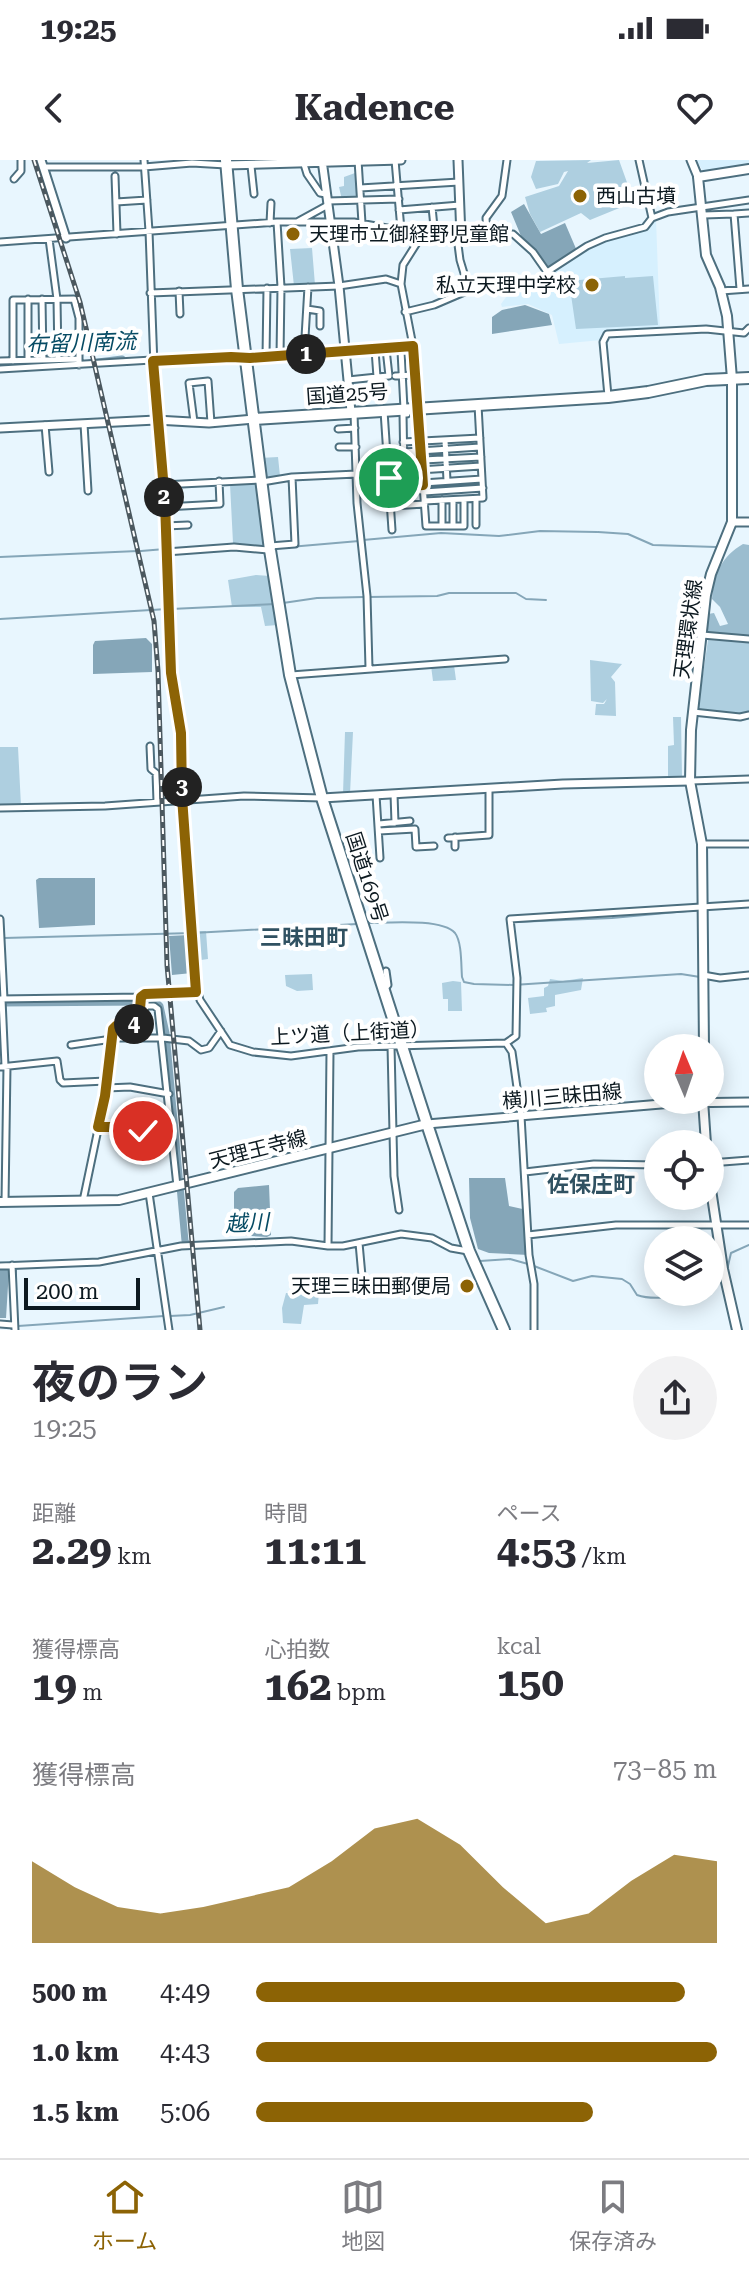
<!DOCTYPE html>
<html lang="ja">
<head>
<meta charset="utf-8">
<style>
	:root { --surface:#fff; --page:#f2f2f3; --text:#2b2b33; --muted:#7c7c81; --line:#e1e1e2; --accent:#8c6305 }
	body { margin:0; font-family:"Roboto Serif","Noto Sans JP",serif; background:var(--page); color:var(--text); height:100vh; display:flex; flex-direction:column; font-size:30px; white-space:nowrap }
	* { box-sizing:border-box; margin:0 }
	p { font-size:26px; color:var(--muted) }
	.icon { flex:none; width:44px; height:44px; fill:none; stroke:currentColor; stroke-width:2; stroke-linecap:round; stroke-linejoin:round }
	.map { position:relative; height:1170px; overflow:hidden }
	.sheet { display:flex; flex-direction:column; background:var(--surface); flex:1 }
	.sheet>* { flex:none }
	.needle { width:52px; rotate:358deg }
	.buttons { position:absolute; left:644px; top:874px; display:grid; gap:16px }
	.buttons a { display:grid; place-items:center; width:80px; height:80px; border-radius:50%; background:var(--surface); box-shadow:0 4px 20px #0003; font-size:40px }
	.scale { position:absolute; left:24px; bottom:20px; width:116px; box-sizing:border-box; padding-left:8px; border:4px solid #0c1920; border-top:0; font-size:22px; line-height:28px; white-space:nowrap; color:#0c1920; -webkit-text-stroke:6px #fff; paint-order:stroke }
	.pin { position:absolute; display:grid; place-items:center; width:68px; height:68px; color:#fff; margin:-34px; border:4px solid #fff; border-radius:50%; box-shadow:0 2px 8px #0007 }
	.km { position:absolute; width:40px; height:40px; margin:-20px; border-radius:50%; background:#222; color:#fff; font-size:22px; line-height:40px; text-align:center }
	.round { display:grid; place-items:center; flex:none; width:84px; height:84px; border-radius:42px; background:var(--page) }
	.summary { display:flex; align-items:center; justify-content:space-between; height:136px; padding:0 32px }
	h1 { font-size:44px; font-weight:700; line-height:60px }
	.figures { display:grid; grid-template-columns:repeat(3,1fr); gap:12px; height:136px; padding:8px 32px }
	.figures div { display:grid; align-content:center }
	.figures b { font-size:40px; font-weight:700 }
	.figures small { font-size:22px; font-weight:400 }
	.figures p { font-size:22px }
	.chart { height:224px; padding:16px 32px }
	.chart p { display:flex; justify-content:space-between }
	.chart svg { width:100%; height:144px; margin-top:8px; fill:var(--accent); opacity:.7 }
	ul { padding:0 32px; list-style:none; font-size:26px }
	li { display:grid; grid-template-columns:128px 96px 1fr; align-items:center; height:60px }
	li i { height:20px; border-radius:10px; background:var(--accent) }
	.status { display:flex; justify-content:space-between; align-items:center; height:56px; padding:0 40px; background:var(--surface); direction:ltr }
	.status svg { height:22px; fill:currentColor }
	header { display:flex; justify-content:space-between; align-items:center; height:104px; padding:0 32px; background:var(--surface); font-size:36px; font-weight:700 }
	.menu { display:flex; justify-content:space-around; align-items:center; height:112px; border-top:2px solid var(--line); background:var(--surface); font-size:22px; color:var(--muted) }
	.menu a { display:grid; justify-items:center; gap:4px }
	.menu .on { color:var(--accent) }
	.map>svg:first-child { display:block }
	.built { fill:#d6f0fe }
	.green { fill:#aecfe0 }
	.forest { fill:#9bbdcf }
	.water { fill:#85a6b8 }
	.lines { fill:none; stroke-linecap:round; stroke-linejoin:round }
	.stream { stroke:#85a6b8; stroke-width:2 }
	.river { stroke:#85a6b8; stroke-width:7 }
	.street-casing { stroke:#4d6f7f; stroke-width:9 }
	.secondary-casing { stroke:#4d6f7f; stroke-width:11 }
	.primary-casing { stroke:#4d6f7f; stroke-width:12 }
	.highway-casing { stroke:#4d6f7f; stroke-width:14 }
	.street { stroke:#fff; stroke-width:5 }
	.secondary { stroke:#fff; stroke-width:7 }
	.primary { stroke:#fff; stroke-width:8 }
	.highway { stroke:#fff; stroke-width:10 }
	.rail-casing { stroke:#4b585f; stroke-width:5 }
	.rail { stroke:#fff; stroke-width:2; stroke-dasharray:6; stroke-linecap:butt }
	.route-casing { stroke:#fff; stroke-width:16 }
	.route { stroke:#8c6305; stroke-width:10 }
	.poi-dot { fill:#8c6305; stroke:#fff; stroke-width:3 }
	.labels { text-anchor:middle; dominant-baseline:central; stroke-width:8; stroke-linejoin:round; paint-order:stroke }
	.poi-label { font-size:20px; fill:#0c1920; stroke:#fff; text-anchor:start }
	.street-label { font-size:20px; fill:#0c1920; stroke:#fff }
	.water-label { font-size:22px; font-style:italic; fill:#074b64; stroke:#fff }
	.neighbourhood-label { font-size:22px; font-weight:bold; fill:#305161; stroke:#fff }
</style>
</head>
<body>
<div class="status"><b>19:25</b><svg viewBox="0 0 49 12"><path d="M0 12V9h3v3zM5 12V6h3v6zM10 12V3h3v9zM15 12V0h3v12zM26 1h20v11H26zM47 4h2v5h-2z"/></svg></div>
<header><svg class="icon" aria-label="back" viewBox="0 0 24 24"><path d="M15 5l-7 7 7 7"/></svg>Kadence<svg class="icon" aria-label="heart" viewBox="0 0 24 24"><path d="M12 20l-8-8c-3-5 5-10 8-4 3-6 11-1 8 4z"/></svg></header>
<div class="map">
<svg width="749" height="1170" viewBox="0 0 749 1170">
	<rect width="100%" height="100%" fill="#e8f6fe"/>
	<path class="built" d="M 696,0 L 749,0 L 749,4 L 703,11 Z
		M 656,59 L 660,169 L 610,170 L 601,175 L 601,180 L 559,184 L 552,155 L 528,144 L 502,147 L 501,144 L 509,133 L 541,118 L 604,80 L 647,68 Z"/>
	<path class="green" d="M 591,0 L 587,3 L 619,0 L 634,42 L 590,60 L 581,53 L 540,72 L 530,54 L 525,37 L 559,26 L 568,11 L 564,12 L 558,24 L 536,29 L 531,17 L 536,1 Z
		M 355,13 L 357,37 L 355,40 L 342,40 L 339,27 L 344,26 L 344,17 Z
		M 312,88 L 315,125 L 294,126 L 290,89 Z
		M 625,116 L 625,118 L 653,116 L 658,165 L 576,169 L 570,128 L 579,120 Z
		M 278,297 L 280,316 L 263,318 L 260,298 Z
		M 259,323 L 267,386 L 233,383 L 230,324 Z
		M 256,415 L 270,416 L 278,465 L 265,466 L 261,447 L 232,447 L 228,420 Z
		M 708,480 L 749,482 L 749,552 C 735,557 714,550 698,549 Z
		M 590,500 L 622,504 L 611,517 L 615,522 L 616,556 L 595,555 L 596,544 L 604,544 L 607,539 L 603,543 L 591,541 Z
		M 454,505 L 456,520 L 433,521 L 431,506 Z
		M 673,557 L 681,557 L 682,618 L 668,618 L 668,586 L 674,585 Z
		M 345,572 L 353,572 L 350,634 L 343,634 Z
		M 0,587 L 18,587 L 21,646 L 0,646 Z
		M 193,771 L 206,771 L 208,799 L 194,801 Z
		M 312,814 L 313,830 L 297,831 L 286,826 L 285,815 Z
		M 583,818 L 581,830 L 555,835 L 555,846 L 546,848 L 547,852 L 530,854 L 528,838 L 544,836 L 544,828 L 548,826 L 550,819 L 563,821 Z
		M 453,821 L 461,822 L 462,851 L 448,851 L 448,839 L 443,839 L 442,823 Z
		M 319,1132 L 318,1144 L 304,1145 L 301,1164 L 283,1163 L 282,1148 L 286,1133 Z"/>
	<path class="forest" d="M 743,384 L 749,385 L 749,478 L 708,473 L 708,454 L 714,453 L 720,466 L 728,464 L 720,447 L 712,439 C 714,414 721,397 743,384 Z
		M 704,426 L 698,465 L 692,465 L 693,428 Z"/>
	<path class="water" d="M 524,44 L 541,74 L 565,63 L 577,91 L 546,108 L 521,76 L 511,52 Z
		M 525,145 L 549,154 L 552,165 L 492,174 L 492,157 L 502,150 Z
		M 146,478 L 152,484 L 152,512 L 93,514 L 93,485 L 95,481 Z
		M 39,718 L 95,718 L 95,765 L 39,768 L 36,720 Z
		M 189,775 L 192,813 L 172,815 L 169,776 Z
		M 469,1018 L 505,1018 L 509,1046 L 527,1050 L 529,1095 L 489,1093 L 478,1089 L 470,1058 Z
		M 269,1025 L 271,1075 L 267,1077 L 234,1075 L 234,1032 L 238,1028 Z
		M 0,1110 L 9,1110 L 6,1158 L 0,1158 Z"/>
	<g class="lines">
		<path class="stream" d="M 598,372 L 628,374 L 653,385 L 716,387
			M 363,380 L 441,373 L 499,376 L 540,371 L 597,372
			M 278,388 L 359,381
			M 167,389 L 188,388
			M 141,391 L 165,389
			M 0,397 L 138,391
			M 369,437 L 437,436 L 449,433 L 516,433 L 526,439 L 546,440
			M 283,443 L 317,438 L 364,437
			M 171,449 L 276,444
			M 152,450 L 166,449
			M 0,459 L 151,450
			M 707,749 L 717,749
			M 515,762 L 612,758 L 698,750
			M 367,763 C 386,763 442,758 455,773 C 462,782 461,805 462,817 L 464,822 L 474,824 L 513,825 L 681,814 L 700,817
			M 4,778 L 193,773 L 357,764
			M 356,1081 C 395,1070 418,1068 454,1086
			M 480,1101 L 510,1099 L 528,1104
			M 0,1103 L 13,1102 L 16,1107 L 16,1144
			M 534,1106 L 573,1121 L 592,1116 L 622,1119 L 630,1124 L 637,1135 C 651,1140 675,1138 688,1132
			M 727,1110 L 731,1093 L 749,1085
			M 710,1122 L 722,1115
			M 170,1156 L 190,1155 L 224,1147
			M 17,1162 L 18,1166 L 164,1156"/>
		<path class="river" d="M 90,203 L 122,199
			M 0,204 L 74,203
			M 0,843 L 145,842 L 156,842 L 160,846 L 166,873 L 185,1081 L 187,1084"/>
		<g class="street-casing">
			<path id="street" d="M 144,0 L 149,71 L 156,260 L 165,342 L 171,513 L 181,573 L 193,812 L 200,840 L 230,885 L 253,892 L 291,896 L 358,887 L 506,883
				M 358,0 L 362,63
				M 395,0 L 401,70
				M 639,0 L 652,58
				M 303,1 L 307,14 L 320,33 L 326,34
				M 251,6 L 254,34
				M 43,7 L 144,7 L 192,3 L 226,5
				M 115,16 L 117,74
				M 14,19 L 21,11 L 21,0
				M 360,28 L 459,22
				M 328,41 L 399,39
				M 116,42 L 147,40
				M 432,47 L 435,77
				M 399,50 L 460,45
				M 734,54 L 749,53
				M 704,55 L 734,54 L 740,129
				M 277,62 L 281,127 L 280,196
				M 297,62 L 328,45
				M 270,63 L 271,43
				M 487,74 L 486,58 L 502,36 L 507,0
				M 422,75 L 403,105 L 401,124 L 413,186 L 426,366 L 464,366 L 464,339
				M 49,79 L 57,139 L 58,199
				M 0,82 L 277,62 L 354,62 L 442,78 L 513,74 L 533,92 L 547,112 L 587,86 L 605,78 L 645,67 L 652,58 L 668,52 L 749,40
				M 179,131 L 180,154
				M 721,131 L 749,129
				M 150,133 L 339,126 L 386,119 L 401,124
				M 28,139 L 28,200
				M 42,139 L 43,200
				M 307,149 L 320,151 L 320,166
				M 405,152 L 434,145 L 469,130 L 460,100 L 457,77
				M 304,194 L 308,127
				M 266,197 L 267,128
				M 0,201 L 79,199
				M 13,201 L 13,140 L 74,139 L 79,158 L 79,205
				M 153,201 L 221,197 L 250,198 L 413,186
				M 0,209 L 152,200
				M 395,216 L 415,215
				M 377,217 L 389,216 L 386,189
				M 348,220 L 377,217 L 375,190
				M 608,236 L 603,182 L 607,174 L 706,169 L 744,173 L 749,168
				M 404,249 L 401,191 L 412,189
				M 384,251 L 392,370
				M 354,253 L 357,343 L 367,436 L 369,508
				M 407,254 L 403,254 L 404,311 L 481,306
				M 194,262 L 189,223 L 208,221 L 211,263
				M 84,264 L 88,331
				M 45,265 L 49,312
				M 338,269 L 355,268
				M 445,280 L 447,321
				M 403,282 L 480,278
				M 339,287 L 356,287
				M 404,292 L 480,287
				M 404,301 L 481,297
				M 262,322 L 292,317 L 357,314
				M 423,323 L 482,319
				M 162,325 L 260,320
				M 390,328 L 423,325
				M 424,332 L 483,328
				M 476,339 L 476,365
				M 442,340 L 442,365
				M 424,341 L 483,338 L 478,245
				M 391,346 L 425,344
				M 165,347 L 220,344 L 219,321
				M 453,365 L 453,340
				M 165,366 L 188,365
				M 270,386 L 295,384 L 292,317
				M 166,392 L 234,387 L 268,390
				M 702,475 L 749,479
				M 291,515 L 505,499
				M 693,552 L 740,557 L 749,555
				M 150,586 L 151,609 L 156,613 L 157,642
				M 691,621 L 749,619
				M 394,634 L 395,663
				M 376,635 L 380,698
				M 0,648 L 105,646 L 244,636 L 322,638
				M 379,664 L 410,661
				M 379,671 L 415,669 L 416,687 L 434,686
				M 455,677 L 455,687
				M 448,678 L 489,675 L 489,628
				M 702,684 L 749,684
				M 0,759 L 4,839
				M 703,815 L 720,818 L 749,815
				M 385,828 L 388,825 L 386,811
				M 0,839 L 141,837 L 149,833 L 196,832
				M 2,839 L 5,906
				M 141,846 L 154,846 L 158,849 L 177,1026
				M 112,878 L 163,878 L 189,881 L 201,890 L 209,888 L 221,871
				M 71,885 L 112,879
				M 391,886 L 394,1016 L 399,1050
				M 0,907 L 57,901 L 60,920 L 63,923 L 106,921
				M 106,928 L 130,927 L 169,934
				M 98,967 L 121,967 L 143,971
				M 710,1003 L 749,1000
				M 525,1012 L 594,1004 L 658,1005
				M 149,1033 L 169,1170
				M 83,1041 L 105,936 L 113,869 L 116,866 L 139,861 L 141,837
				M 5,1042 L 7,906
				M 528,1075 L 616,1065 L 749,1065
				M 359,1083 L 363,1127
				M 328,1086 L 330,892
				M 12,1105 L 15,1170
				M 0,1106 L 99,1102 L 181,1086 L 291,1081 L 328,1086 L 343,1086 L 401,1074 L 432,1078 L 451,1088 L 468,1091
				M 0,1164 L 13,1165
				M 534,1170 L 534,1124 L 529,1095 L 521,956 L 512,892 L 506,883 L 516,876 L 517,818 L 510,759 L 749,744"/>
		</g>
		<g class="secondary-casing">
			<path id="secondary" d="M 41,0 L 66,78
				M 322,0 L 339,126 L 351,252
				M 458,0 L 461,77
				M 691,0 L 698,17
				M 226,5 L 401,0
				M 0,268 L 156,260 L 209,263 L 254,259
				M 732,362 L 749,362
				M 322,638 L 563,624 L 690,621
				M 427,964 L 673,943 L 749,942"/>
		</g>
		<g class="primary-casing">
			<path id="primary" d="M 704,888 L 702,684 L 690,621 L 691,570 L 706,435 L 711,414 L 732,362 L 732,219 L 727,156 L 720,127 L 706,95 L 698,17 L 749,9
				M 703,940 L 706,984
				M 710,1023 L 723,1109 L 737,1170
				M 0,1042 L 119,1040 L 427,964"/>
		</g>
		<g class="highway-casing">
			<path id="highway" d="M 226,0 L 237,129 L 270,390 L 290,515 L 322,638 L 427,964 L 469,1091 L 504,1170
				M 254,259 L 608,237 L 648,232 L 706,220 L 749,218"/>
		</g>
		<use href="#street" class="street"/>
		<use href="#secondary" class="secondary"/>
		<use href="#primary" class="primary"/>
		<use href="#highway" class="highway"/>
		<g class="rail-casing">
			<path id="rail" d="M 34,0 L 80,142 L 154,461 L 158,511 L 167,805 L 200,1170"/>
		</g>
		<use href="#rail" class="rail"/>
	</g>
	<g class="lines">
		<g class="route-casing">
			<path id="route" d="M 143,971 L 121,967 L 98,967 L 105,936 L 113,869 L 116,866 L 139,861 L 141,837 L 145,834 L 196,832 L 182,637 L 181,573 L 171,513 L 165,342 L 153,201 L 231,197 L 250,198 L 413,186 L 423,325 L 390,328 L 389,318"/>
		</g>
		<use href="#route" class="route"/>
	</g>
	<g class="poi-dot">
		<circle cx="580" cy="36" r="8"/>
		<circle cx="293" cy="74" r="8"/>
		<circle cx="592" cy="125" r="8"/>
		<circle cx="467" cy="1126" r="8"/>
	</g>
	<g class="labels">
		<g class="poi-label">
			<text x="596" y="36">西山古墳</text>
			<text x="309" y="74">天理市立御経野児童館</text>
			<text x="576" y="125" text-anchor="end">私立天理中学校</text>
			<text x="451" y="1126" text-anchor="end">天理三昧田郵便局</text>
		</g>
		<g class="street-label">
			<text transform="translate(347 234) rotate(-4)">国道25号</text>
			<text transform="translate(688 469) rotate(-82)">天理環状線</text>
			<text transform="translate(367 717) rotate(72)">国道169号</text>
			<text transform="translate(350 873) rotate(-3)">上ツ道（上街道）</text>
			<text transform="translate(562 936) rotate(-5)">横川三昧田線</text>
			<text transform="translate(258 989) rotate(-14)">天理王寺線</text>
		</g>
		<g class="water-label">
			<text transform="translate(81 183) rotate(-2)">布留川南流</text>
			<text transform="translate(247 1063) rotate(-3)">越川</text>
		</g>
		<g class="neighbourhood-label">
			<text x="304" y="777">三昧田町</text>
			<text x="591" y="1024">佐保庄町</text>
		</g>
	</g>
</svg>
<div class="buttons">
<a><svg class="needle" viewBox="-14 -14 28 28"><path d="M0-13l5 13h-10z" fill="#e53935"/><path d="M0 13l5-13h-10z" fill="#7c7c81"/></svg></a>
<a><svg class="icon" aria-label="locate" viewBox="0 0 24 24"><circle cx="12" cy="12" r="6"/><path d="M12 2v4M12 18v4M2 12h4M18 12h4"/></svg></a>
<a><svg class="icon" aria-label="layers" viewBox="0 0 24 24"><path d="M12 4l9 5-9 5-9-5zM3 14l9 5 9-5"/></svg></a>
</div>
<div class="scale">200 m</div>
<div class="pin" style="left:389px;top:318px;background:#1e9e55"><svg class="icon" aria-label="arrive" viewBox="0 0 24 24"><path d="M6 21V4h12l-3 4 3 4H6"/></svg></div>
<div class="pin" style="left:143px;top:971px;background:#d93025"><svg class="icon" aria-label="check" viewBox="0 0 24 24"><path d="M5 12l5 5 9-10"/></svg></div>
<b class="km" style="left:306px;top:194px">1</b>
<b class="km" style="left:164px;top:337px">2</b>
<b class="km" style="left:182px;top:627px">3</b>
<b class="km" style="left:134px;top:864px">4</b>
</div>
<section class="sheet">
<div class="summary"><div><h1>夜のラン</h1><p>19:25</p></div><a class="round"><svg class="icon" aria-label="share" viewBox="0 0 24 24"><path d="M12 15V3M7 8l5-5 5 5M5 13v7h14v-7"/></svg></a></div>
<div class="figures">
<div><p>距離</p><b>2.29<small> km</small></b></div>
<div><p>時間</p><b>11:11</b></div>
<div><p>ペース</p><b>4:53<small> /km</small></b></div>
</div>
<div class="figures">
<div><p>獲得標高</p><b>19<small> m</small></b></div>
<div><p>心拍数</p><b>162<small> bpm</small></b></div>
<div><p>kcal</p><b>150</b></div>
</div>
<div class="chart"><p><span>獲得標高</span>73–85 m</p>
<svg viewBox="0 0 160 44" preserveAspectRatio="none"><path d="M0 44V19L10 27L20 33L30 35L40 33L50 30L60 27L70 19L80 9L90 6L100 14L110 27L120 38L130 35L140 25L150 17L160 19V44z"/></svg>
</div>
<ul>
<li><b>500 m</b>4:49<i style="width:93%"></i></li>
<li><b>1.0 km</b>4:43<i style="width:100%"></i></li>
<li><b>1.5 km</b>5:06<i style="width:73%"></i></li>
</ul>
</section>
<nav class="menu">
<a class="on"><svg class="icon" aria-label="home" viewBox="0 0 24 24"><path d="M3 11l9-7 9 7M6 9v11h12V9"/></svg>ホーム</a>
<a><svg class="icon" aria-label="map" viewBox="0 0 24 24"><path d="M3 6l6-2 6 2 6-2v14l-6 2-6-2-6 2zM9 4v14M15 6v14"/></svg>地図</a>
<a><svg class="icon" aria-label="saved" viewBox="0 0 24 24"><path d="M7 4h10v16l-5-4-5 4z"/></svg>保存済み</a>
</nav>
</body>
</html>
